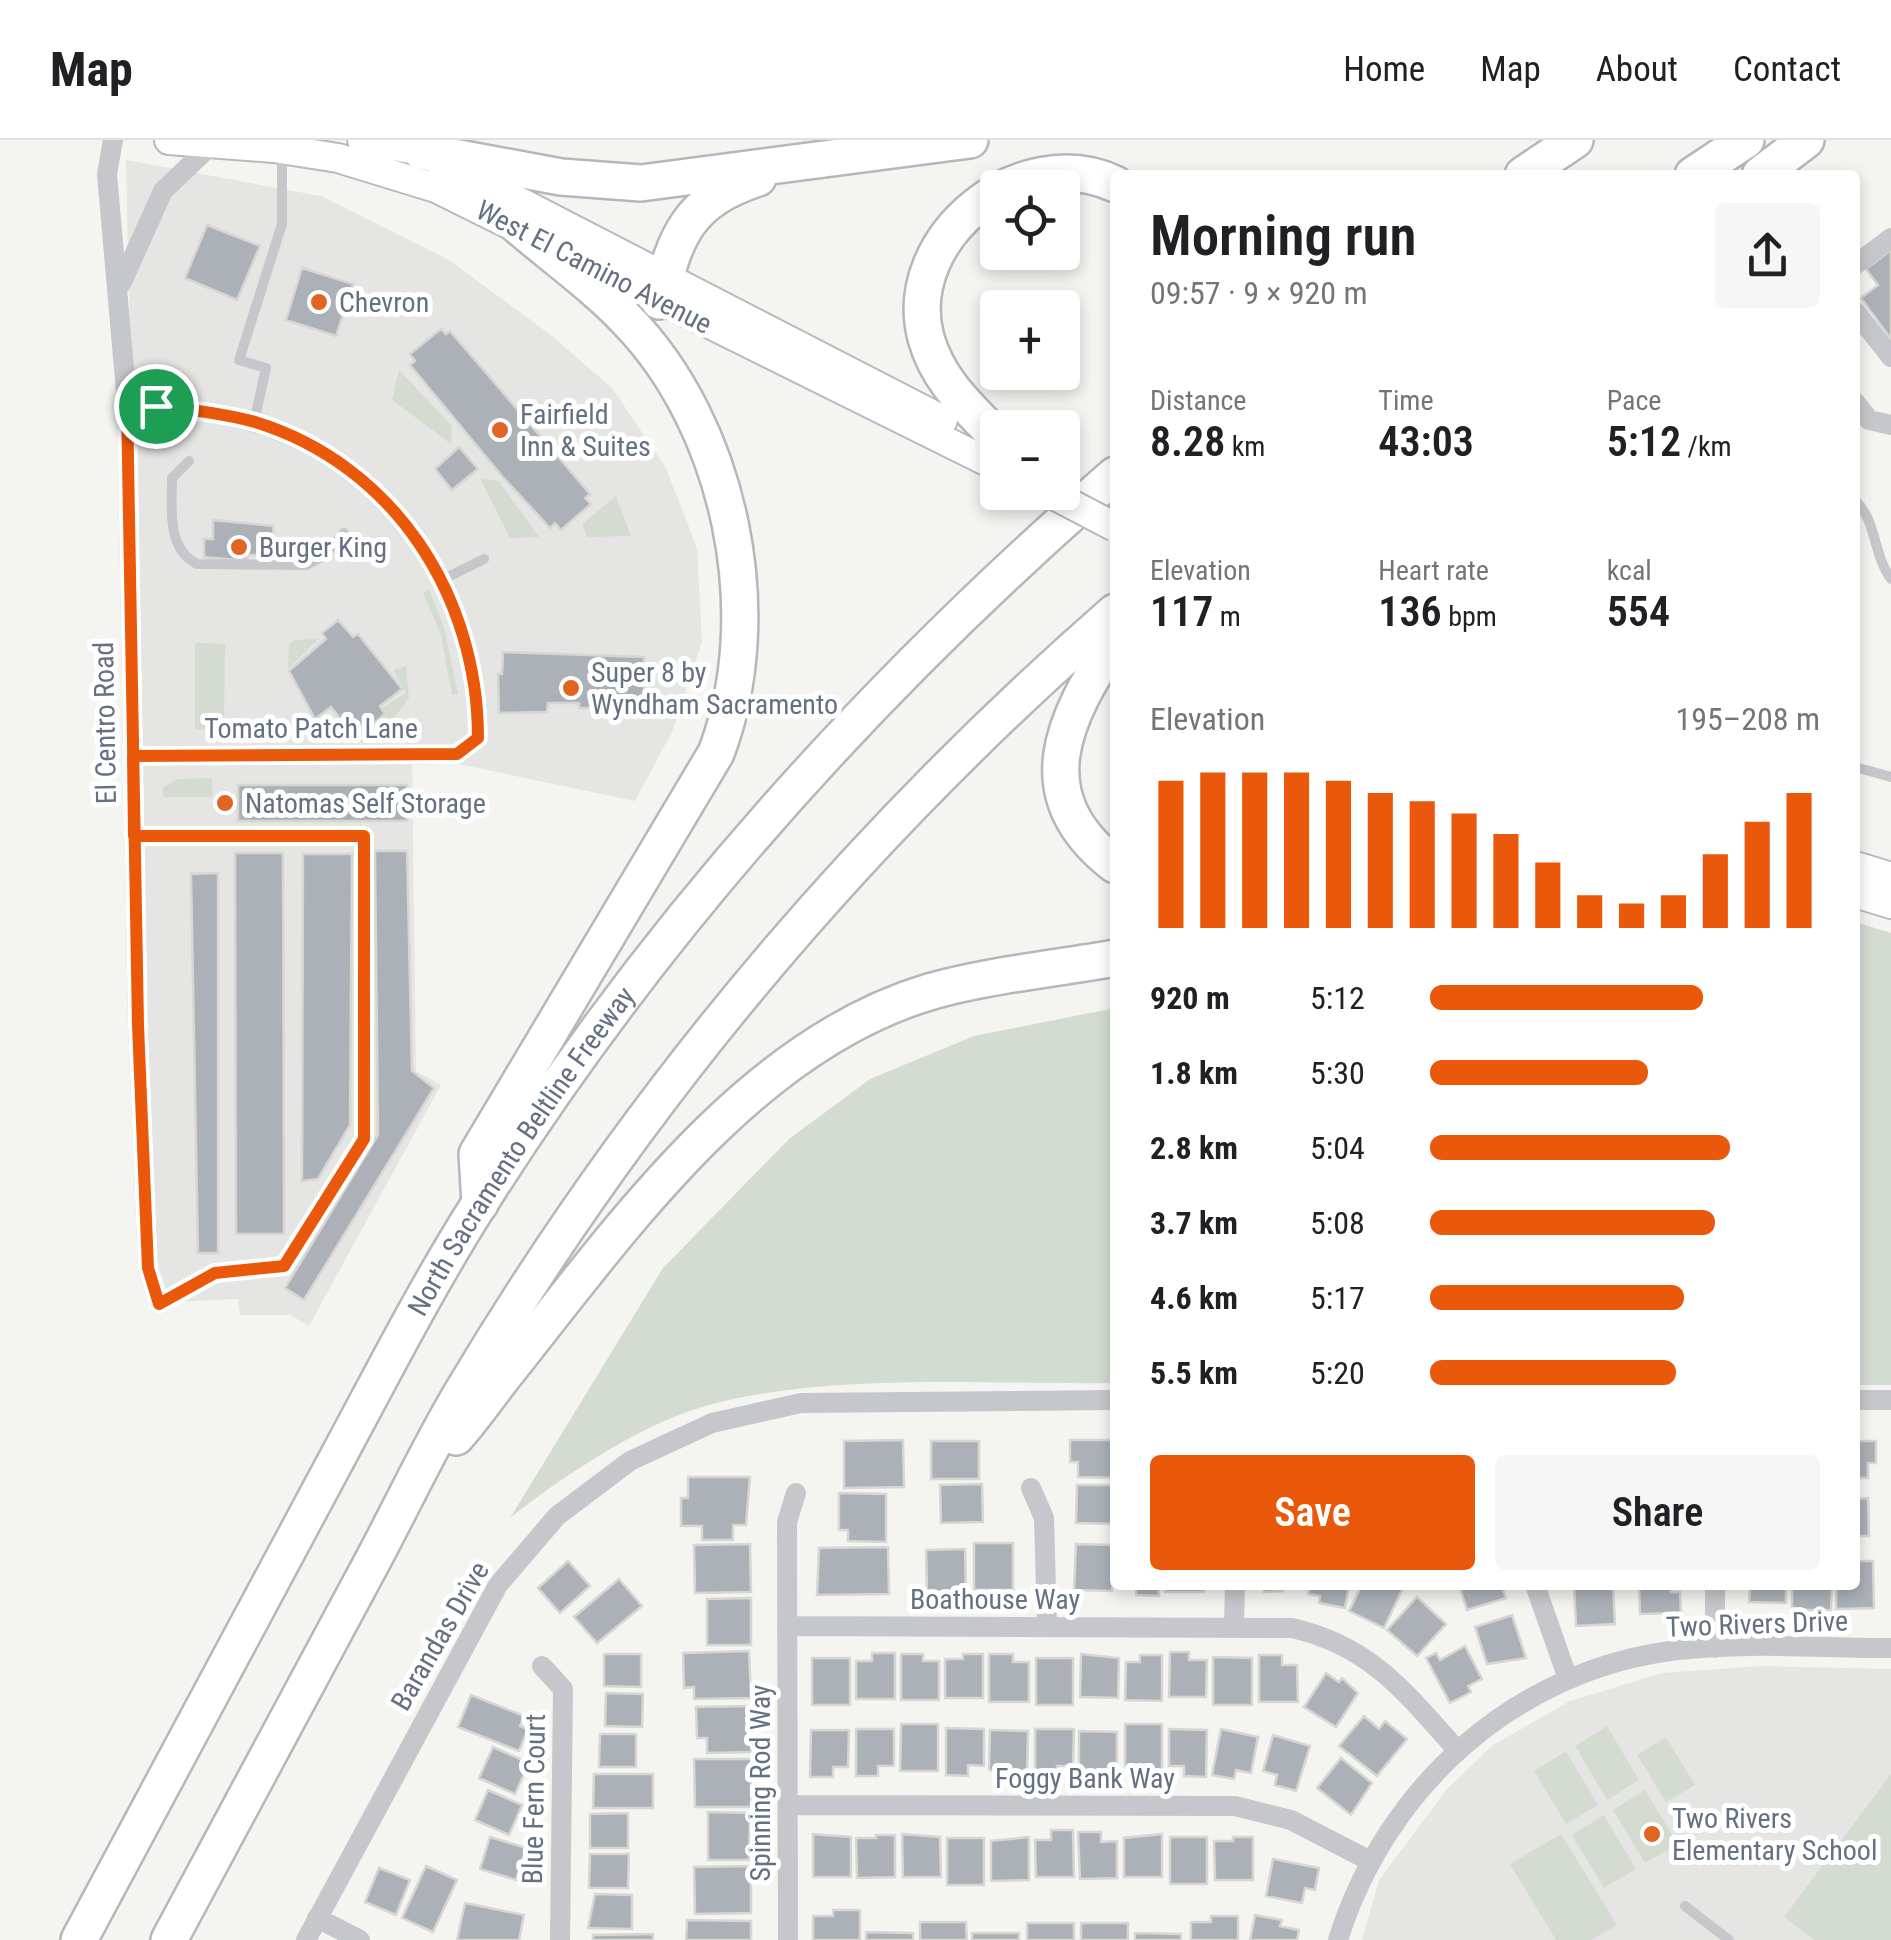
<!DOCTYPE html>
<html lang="en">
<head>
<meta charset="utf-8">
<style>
	:root { --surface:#fff; --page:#f6f6f6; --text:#202124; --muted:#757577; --line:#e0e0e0; --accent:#ea580c }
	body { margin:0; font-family:"Roboto Condensed",sans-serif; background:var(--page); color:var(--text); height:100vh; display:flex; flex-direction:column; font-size:38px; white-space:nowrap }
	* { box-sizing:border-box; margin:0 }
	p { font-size:32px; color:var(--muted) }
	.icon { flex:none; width:55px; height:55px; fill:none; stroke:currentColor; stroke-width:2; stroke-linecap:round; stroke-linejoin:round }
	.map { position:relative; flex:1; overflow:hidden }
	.drawer { position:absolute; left:1110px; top:30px; width:750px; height:1420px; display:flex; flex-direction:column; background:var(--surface); border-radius:10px; box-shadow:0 5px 15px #0003 }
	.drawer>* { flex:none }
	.tools { position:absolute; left:980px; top:30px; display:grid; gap:20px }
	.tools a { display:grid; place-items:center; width:100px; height:100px; border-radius:10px; background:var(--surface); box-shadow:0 5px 15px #0003; font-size:50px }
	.pin { position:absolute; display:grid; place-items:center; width:85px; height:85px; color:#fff; margin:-42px; border:5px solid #fff; border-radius:50%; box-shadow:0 2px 10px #0007 }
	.round { display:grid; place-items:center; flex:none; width:105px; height:105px; border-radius:10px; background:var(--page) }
	.head { display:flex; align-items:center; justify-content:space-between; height:170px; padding:0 40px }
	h1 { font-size:55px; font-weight:600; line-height:75px }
	.stats { display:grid; grid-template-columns:repeat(3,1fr); gap:15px; height:170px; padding:10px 40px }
	.stats div { display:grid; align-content:center }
	.stats b { font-size:42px; font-weight:600 }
	.stats small { font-size:28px; font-weight:400 }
	.stats p { font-size:28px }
	.chart { height:280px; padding:20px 40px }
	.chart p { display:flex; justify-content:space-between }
	.chart svg { width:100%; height:180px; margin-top:10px; stroke:var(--accent); stroke-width:6 }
	.cta { display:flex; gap:20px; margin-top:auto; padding:20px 40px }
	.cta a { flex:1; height:115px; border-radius:10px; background:var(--accent); color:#fff; font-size:40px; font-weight:600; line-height:115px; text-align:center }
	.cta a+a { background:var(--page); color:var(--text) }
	ul { padding:0 40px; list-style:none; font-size:32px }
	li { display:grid; grid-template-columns:160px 120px 1fr; align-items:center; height:75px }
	li i { height:25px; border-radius:12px; background:var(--accent) }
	header { display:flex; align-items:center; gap:60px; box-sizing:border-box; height:140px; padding:0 50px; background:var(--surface); border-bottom:2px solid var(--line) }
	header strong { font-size:48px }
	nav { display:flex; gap:55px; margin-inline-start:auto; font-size:35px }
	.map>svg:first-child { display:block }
	.built { fill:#e5e6e4 }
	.green { fill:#d4dcd2 }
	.building { fill:#abb1b7; stroke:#d6d6d3; stroke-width:2.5 }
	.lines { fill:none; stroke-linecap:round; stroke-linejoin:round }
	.secondary-casing { stroke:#b7babf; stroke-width:32 }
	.motorway-casing { stroke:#b5b7bb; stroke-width:40 }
	.service { stroke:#c5c7cb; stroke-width:10 }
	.minor { stroke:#c5c7cb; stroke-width:20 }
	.secondary { stroke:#fff; stroke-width:28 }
	.motorway { stroke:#fff; stroke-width:35 }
	.secondary-bridge-casing { stroke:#b7babf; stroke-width:32; stroke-linecap:butt }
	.secondary-bridge { stroke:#fff; stroke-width:28 }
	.route-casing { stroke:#fff; stroke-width:20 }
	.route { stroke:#ea580c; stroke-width:12 }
	.poi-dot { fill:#e26423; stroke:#fff; stroke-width:4 }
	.labels { text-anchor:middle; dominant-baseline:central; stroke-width:10; stroke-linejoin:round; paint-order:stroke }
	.street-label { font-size:28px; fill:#647182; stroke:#fff }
	.poi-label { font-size:28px; fill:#647182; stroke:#fff; text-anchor:start }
</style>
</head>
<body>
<header>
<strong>Map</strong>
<nav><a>Home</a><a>Map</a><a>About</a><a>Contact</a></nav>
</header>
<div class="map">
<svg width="1891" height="1800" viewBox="0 0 1891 1800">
	<rect width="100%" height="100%" fill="#f4f5f1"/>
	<path class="built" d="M 126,20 L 321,56 L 449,120 L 551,195 L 612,248 L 666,328 L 697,408 L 702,502 L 673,590 L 635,661 L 444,621 L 412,621 L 416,931 L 441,945 L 309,1186 L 290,1175 L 240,1175 L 238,1159 L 170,1162 L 150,1099 Z
		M 1761,1526 L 1891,1529 L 1891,1800 L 1362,1800 L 1379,1740 L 1447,1649 L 1493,1605 L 1570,1561 L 1662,1533 Z"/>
	<path class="green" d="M 399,230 L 452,286 L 451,304 L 392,260 Z
		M 480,339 L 499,341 L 539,397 L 510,398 Z
		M 616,356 L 631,396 L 587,397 L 582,384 Z
		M 429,449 L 445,491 L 458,554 L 452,555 L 441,495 L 423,453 Z
		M 318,499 L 288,529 L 289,505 L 295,500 Z
		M 195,503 L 225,504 L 224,590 L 195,589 Z
		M 406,526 L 409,558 L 388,586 L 386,601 L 316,602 L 336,583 L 356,599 L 387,574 L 383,567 L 406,553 L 393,530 Z
		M 212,638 L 212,657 L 163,657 L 163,647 L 178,639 Z
		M 1855,782 L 1891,793 L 1891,1245 L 1855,1245 Z
		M 1115,868 L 1115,1243 C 987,1245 821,1231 699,1268 C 635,1288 562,1337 510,1378 L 663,1128 L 789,999 L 870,939 L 974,896 Z
		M 1607,1586 L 1639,1640 L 1607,1660 L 1575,1606 Z
		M 1666,1597 L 1695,1645 L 1666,1662 L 1637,1615 Z
		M 1566,1611 L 1598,1665 L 1566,1684 L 1534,1631 Z
		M 1891,1634 L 1891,1800 L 1814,1800 L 1784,1777 Z
		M 1645,1650 L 1678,1704 L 1645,1723 L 1613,1670 Z
		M 1604,1675 L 1636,1729 L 1604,1748 L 1572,1695 Z
		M 1561,1694 L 1617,1785 L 1591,1800 L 1556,1800 L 1510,1724 Z"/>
	<path class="building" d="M 207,85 L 260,106 L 237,160 L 185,138 Z
		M 1891,110 L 1891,199 L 1861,158 L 1878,145 L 1866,129 Z
		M 302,128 L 353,144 L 336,196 L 286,180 Z
		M 441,189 L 446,194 L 450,191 L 590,354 L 585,358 L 591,364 L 561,390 L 555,383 L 550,388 L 502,336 L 410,225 L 415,221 L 410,214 Z
		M 459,307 L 478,329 L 452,350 L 435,329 Z
		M 213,380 L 273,386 L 274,415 L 247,415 L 247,420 L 238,420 L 204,417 L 204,399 L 213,399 Z
		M 338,480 L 353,497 L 358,494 L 402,549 L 380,566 L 385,574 L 356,598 L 331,567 L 315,579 L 289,531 L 326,499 L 322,493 Z
		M 503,512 L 644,517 L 644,568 L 579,568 L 579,563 L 548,563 L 547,572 L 499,573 L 498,534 L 502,534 Z
		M 238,645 L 407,645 L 407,681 L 238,681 Z
		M 375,711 L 407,711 L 412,931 L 434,948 L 304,1160 L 285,1148 L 378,995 Z
		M 235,713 L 283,713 L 284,1094 L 236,1094 Z
		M 303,714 L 352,714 L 350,985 L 318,1039 L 302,1041 Z
		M 218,733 L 218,1113 L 198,1113 L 191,734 Z
		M 903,1300 L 904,1347 L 844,1348 L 844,1301 Z
		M 1070,1300 L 1115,1300 L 1115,1338 L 1078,1337 L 1078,1322 L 1070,1322 Z
		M 931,1301 L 979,1301 L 979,1339 L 931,1339 Z
		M 1855,1301 L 1876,1301 L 1876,1323 L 1868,1323 L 1868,1338 L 1855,1338 Z
		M 688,1337 L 750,1337 L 746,1385 L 733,1385 L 733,1400 L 702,1400 L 702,1386 L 681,1386 L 681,1358 L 688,1358 Z
		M 982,1344 L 983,1382 L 941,1383 L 940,1345 Z
		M 1077,1345 L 1115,1345 L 1115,1384 L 1076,1383 Z
		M 839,1353 L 886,1354 L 886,1402 L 848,1401 L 848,1390 L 839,1390 Z
		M 1868,1358 L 1869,1396 L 1855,1396 L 1855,1359 Z
		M 974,1403 L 1013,1403 L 1013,1450 L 974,1450 Z
		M 750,1404 L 751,1452 L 695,1453 L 694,1405 Z
		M 1076,1404 L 1113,1405 L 1112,1451 L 1074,1450 Z
		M 888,1407 L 889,1454 L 817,1455 L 819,1408 Z
		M 965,1409 L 966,1452 L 927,1452 L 926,1410 Z
		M 568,1421 L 590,1446 L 560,1473 L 538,1448 Z
		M 1855,1421 L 1873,1421 L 1874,1468 L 1836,1469 L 1836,1445 L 1855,1445 Z
		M 619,1439 L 642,1466 L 597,1503 L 574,1477 Z
		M 1121,1445 L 1159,1445 L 1159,1456 L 1136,1455 L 1136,1449 Z
		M 1165,1445 L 1204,1445 L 1204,1452 L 1165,1452 Z
		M 1264,1445 L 1287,1445 L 1283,1445 L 1283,1451 L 1264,1452 Z
		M 1310,1445 L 1349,1445 L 1345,1468 L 1319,1463 L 1320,1456 L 1308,1454 Z
		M 1362,1445 L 1391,1445 L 1402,1450 L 1384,1488 L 1349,1471 Z
		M 1459,1445 L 1501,1445 L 1506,1458 L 1467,1470 Z
		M 1613,1445 L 1615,1484 L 1576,1486 L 1574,1447 Z
		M 1639,1445 L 1671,1445 L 1671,1452 L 1680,1452 L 1681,1473 L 1640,1474 Z
		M 1750,1445 L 1786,1445 L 1786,1463 L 1749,1462 Z
		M 1792,1445 L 1832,1445 L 1831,1470 L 1792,1470 Z
		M 1417,1457 L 1446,1484 L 1417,1516 L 1387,1490 Z
		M 751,1458 L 751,1505 L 707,1505 L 707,1459 Z
		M 1512,1475 L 1526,1518 L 1487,1524 L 1475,1487 Z
		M 1465,1506 L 1482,1539 L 1468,1546 L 1471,1552 L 1450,1563 L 1426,1518 L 1436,1513 L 1440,1520 Z
		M 749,1511 L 751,1558 L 694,1559 L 694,1547 L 684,1548 L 683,1513 Z
		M 1170,1512 L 1189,1512 L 1189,1520 L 1207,1520 L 1206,1557 L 1169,1557 Z
		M 872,1513 L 895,1513 L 895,1559 L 856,1559 L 856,1521 L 872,1521 Z
		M 604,1514 L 641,1514 L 641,1547 L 604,1546 Z
		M 901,1514 L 923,1514 L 923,1521 L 939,1521 L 939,1560 L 901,1560 Z
		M 963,1514 L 983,1514 L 983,1558 L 945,1558 L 945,1519 L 963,1519 Z
		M 989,1514 L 1013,1514 L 1013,1522 L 1029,1522 L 1029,1562 L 989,1562 Z
		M 1081,1514 L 1119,1518 L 1118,1558 L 1080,1557 Z
		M 1140,1515 L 1162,1515 L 1162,1561 L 1125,1560 L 1126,1522 L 1140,1522 Z
		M 1259,1515 L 1282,1515 L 1282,1525 L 1297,1525 L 1298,1562 L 1259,1562 Z
		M 1213,1517 L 1252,1518 L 1252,1565 L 1213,1565 Z
		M 812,1518 L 850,1518 L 850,1565 L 812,1565 Z
		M 1036,1518 L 1073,1518 L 1073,1565 L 1036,1565 Z
		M 1326,1533 L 1339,1542 L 1342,1538 L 1358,1553 L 1336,1587 L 1304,1567 Z
		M 606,1553 L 643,1554 L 642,1587 L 605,1586 Z
		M 471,1555 L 524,1576 L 520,1586 L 528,1589 L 519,1611 L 458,1587 Z
		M 751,1566 L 751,1612 L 707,1613 L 707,1598 L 697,1598 L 696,1567 Z
		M 1364,1576 L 1379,1589 L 1385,1581 L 1407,1599 L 1377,1636 L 1339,1606 Z
		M 901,1584 L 938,1584 L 938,1631 L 900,1631 Z
		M 1125,1584 L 1162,1584 L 1162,1630 L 1125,1630 Z
		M 946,1588 L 984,1589 L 984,1626 L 968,1625 L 968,1636 L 946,1635 Z
		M 856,1589 L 894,1589 L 894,1626 L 878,1626 L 878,1636 L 856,1636 Z
		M 1035,1589 L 1074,1589 L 1073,1626 L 1057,1626 L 1057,1636 L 1035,1636 Z
		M 1169,1589 L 1207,1590 L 1206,1637 L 1184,1636 L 1184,1626 L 1169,1626 Z
		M 1221,1589 L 1258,1597 L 1251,1633 L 1236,1630 L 1234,1639 L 1212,1635 Z
		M 811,1590 L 849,1590 L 848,1627 L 833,1627 L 833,1637 L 810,1637 Z
		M 990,1590 L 1028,1591 L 1027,1634 L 989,1630 Z
		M 1079,1591 L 1117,1592 L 1117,1635 L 1079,1631 Z
		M 600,1594 L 636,1594 L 636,1627 L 599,1627 Z
		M 1273,1595 L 1310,1606 L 1296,1651 L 1275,1645 L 1277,1635 L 1263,1631 Z
		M 493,1607 L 529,1623 L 515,1654 L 479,1638 Z
		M 1341,1618 L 1372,1643 L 1351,1675 L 1317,1648 Z
		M 694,1619 L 751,1619 L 751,1667 L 695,1667 Z
		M 594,1634 L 653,1634 L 653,1668 L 593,1668 Z
		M 488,1650 L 522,1665 L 509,1695 L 475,1680 Z
		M 708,1672 L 750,1673 L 749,1720 L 708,1720 Z
		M 628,1673 L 628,1708 L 590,1708 L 590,1674 Z
		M 1051,1690 L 1073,1690 L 1074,1737 L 1036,1737 L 1035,1700 L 1051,1700 Z
		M 1078,1692 L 1101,1692 L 1101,1702 L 1117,1701 L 1117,1738 L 1080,1739 Z
		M 813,1694 L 851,1697 L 851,1737 L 813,1737 Z
		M 902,1694 L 940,1697 L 941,1737 L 903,1737 Z
		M 1162,1694 L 1162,1737 L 1124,1737 L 1124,1698 Z
		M 876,1695 L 895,1695 L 895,1737 L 857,1738 L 856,1698 L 876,1698 Z
		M 490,1697 L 526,1708 L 516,1740 L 480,1729 Z
		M 1029,1697 L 1029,1740 L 991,1741 L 991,1701 Z
		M 1170,1697 L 1207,1697 L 1207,1744 L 1170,1744 Z
		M 1233,1697 L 1253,1697 L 1253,1740 L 1215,1740 L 1214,1701 L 1233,1701 Z
		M 947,1698 L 984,1698 L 984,1745 L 947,1745 Z
		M 590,1714 L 629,1714 L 628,1748 L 589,1748 Z
		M 1273,1719 L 1319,1728 L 1315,1750 L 1305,1748 L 1302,1763 L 1266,1756 Z
		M 426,1726 L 457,1740 L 433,1792 L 402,1778 Z
		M 751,1726 L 751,1773 L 695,1774 L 694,1727 Z
		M 379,1728 L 410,1740 L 396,1775 L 365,1762 Z
		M 595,1754 L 632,1755 L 632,1789 L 588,1788 Z
		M 465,1763 L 524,1775 L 519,1800 L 457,1800 Z
		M 833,1770 L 860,1770 L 860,1800 L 813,1800 L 813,1776 L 833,1776 Z
		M 1255,1775 L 1282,1780 L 1280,1786 L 1299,1790 L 1297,1800 L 1250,1800 Z
		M 1211,1776 L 1238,1776 L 1238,1800 L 1191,1800 L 1191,1782 L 1211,1782 Z
		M 687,1780 L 751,1781 L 751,1800 L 686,1800 Z
		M 920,1782 L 966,1782 L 967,1800 L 920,1800 Z
		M 1027,1783 L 1074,1783 L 1074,1800 L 1027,1800 Z
		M 1081,1783 L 1128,1783 L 1128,1800 L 1081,1800 Z
		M 866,1792 L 913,1793 L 913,1800 L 866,1800 Z
		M 972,1793 L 1019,1793 L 1019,1800 L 972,1800 Z
		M 1135,1793 L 1181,1794 L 1181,1800 L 1135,1800 Z
		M 653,1794 L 653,1800 L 593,1800 L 593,1795 Z"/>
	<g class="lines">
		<g class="secondary-casing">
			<path id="secondary" d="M 169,0 L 274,8 L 338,18 L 436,48 L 998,327
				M 362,0 L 421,11 L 943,280
				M 1855,726 L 1891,737
				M 1855,753 L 1891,764"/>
		</g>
		<g class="motorway-casing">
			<g id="motorway">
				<path d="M 421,11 L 561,37 L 641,43 L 970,0"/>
				<path d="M 1523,35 L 1575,0"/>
				<path d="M 1693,35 L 1746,0"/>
				<path d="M 1760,35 L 1806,0"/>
				<path d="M 659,161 C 676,94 688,61 758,38"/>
				<path d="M 998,298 C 968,267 938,241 926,198 C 899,98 1021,0 1115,44"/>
				<path d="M 1115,501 C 1064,577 1024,655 1115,725"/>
				<path d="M 480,1064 L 477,1014 L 716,613 C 769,475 731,287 627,180 C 595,146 554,117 518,86"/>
				<path d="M 456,1297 C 475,1276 490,1253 507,1232 C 620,1090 748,906 929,852 C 988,835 1054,829 1115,818"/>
				<path id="s1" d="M 79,1800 C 167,1638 252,1474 341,1311 C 385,1229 428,1145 478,1066 C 651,791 871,547 1115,335"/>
				<path d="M 169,1800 C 237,1674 304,1548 372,1422 C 402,1366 429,1308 461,1254 C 637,958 856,698 1115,472"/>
			</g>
		</g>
		<path class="service" d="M 254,282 L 266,228 L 239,220 L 282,84 L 282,10
			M 189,321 L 172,338 C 172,368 166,408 197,424 L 307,425 L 323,416 L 344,393
			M 1855,360 C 1877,381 1873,415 1891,439
			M 442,440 L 484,419
			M 1855,627 L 1891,637
			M 136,696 L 364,696 L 363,999 L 284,1126 L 215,1133 L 159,1164
			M 1685,1766 L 1729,1800"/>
		<path class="minor" d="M 113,0 L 107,34 L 127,263 L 138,885 L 148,1128 L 159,1164
			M 1855,125 L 1891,98
			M 121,144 L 163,51 L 211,5
			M 1855,171 L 1891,217
			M 1855,262 L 1869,280 L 1891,285
			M 127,263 C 170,268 214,270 256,283 C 395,326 478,457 478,598 L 457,614 L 133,616
			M 1855,1260 L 1891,1260
			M 1031,1348 L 1044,1378 L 1047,1486
			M 1535,1445 L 1568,1539
			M 1715,1445 L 1715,1508
			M 787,1486 L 1292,1488 C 1371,1506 1405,1552 1457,1610
			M 1234,1486 L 1235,1445
			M 542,1526 L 563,1549 L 560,1800
			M 788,1665 L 1235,1666 L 1291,1680 L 1370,1721
			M 317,1778 L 360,1800
			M 306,1800 L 498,1445 L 557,1376 L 630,1321 L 712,1283 L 801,1263 L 1115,1260
			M 788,1800 L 787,1382 L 796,1353
			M 1338,1800 C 1386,1647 1515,1529 1678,1510 C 1747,1502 1821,1508 1891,1508"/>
		<use href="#secondary" class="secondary"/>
		<use href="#motorway" class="motorway"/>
		<g class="secondary-bridge-casing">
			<path id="secondary-bridge" d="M 1048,352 L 1115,387"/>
		</g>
		<use href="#secondary-bridge" class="secondary-bridge"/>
	</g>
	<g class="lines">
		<g class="route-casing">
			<path id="route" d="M 156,266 L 127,264 L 138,885 L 148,1128 L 159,1164 L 215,1133 L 284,1126 L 364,999 L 364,696 L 134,696 L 133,616 L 457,614 L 478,598 C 478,457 395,325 255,282 C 223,273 190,270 156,266"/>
		</g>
		<use href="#route" class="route"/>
	</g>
	<g class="poi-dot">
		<circle cx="319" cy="162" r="10"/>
		<circle cx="500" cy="290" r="10"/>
		<circle cx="239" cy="407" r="10"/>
		<circle cx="571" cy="548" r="10"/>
		<circle cx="225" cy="663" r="10"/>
		<circle cx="1652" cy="1694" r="10"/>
	</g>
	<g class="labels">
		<g class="street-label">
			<text transform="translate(594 127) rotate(27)">West El Camino Avenue</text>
			<text transform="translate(105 583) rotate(-91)">El Centro Road</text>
			<text x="311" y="588">Tomato Patch Lane</text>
			<text stroke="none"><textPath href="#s1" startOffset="905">North Sacramento Beltline Freeway</textPath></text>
			<text x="995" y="1459">Boathouse Way</text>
			<text transform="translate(1757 1484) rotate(-2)">Two Rivers Drive</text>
			<text transform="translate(440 1496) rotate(-60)">Barandas Drive</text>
			<text x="1085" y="1638">Foggy Bank Way</text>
			<text transform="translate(760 1643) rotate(-90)">Spinning Rod Way</text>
			<text transform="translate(534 1659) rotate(-89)">Blue Fern Court</text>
		</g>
		<g class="poi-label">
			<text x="339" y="162">Chevron</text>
			<text x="520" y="274">Fairfield<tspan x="520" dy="32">Inn &amp; Suites</tspan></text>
			<text x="259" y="407">Burger King</text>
			<text x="591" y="532">Super 8 by<tspan x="591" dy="32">Wyndham Sacramento</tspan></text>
			<text x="245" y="663">Natomas Self Storage</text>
			<text x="1672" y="1678">Two Rivers<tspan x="1672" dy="32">Elementary School</tspan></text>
		</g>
	</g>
</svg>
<div class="tools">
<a><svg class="icon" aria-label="locate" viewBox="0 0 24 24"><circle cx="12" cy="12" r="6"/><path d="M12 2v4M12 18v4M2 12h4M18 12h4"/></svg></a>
<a>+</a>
<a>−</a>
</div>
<div class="pin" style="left:156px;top:266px;background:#1e9e55"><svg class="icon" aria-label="arrive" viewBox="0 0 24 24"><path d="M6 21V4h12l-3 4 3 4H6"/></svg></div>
<section class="drawer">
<div class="head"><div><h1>Morning run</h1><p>09:57 · 9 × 920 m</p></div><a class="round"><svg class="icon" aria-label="share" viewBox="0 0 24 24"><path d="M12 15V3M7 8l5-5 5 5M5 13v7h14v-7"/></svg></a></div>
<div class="stats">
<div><p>Distance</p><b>8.28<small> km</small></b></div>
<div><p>Time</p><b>43:03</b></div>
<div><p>Pace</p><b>5:12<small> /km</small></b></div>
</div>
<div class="stats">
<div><p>Elevation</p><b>117<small> m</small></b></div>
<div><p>Heart rate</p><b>136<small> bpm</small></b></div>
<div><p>kcal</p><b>554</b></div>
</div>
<div class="chart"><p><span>Elevation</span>195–208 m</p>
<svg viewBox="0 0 160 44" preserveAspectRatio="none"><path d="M5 44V8M15 44V6M25 44V6M35 44V6M45 44V8M55 44V11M65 44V13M75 44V16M85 44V21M95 44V28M105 44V36M115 44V38M125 44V36M135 44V26M145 44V18M155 44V11"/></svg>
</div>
<ul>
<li><b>920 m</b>5:12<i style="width:70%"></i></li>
<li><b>1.8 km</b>5:30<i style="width:56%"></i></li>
<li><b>2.8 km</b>5:04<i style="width:77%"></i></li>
<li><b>3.7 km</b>5:08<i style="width:73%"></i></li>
<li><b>4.6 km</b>5:17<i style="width:65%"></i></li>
<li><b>5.5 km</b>5:20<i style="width:63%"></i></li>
</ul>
<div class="cta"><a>Save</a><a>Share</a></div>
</section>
</div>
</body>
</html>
